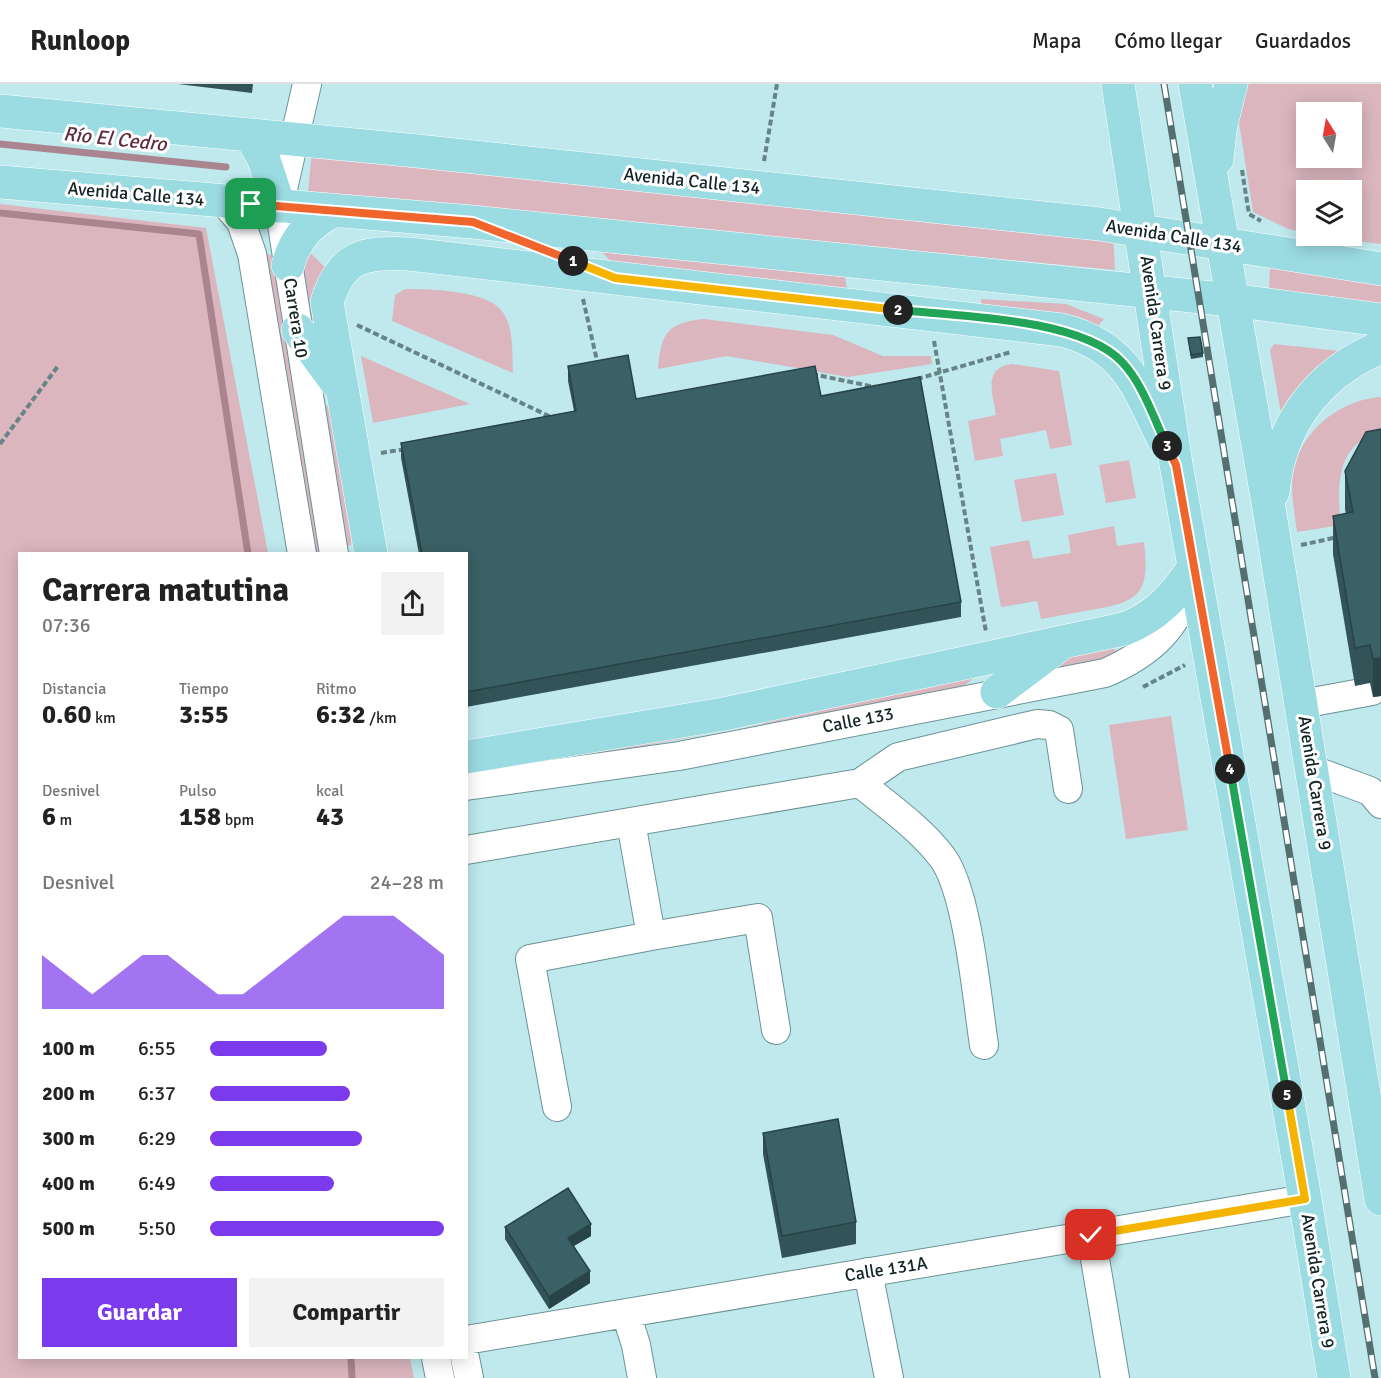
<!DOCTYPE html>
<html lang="es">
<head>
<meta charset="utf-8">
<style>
	:root { --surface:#fff; --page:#f2f2f2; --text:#222; --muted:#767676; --line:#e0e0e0; --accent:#7c3aed }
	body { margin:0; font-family:Signika,sans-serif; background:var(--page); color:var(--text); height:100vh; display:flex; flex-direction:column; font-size:22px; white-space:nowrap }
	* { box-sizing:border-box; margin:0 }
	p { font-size:20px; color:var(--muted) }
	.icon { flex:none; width:33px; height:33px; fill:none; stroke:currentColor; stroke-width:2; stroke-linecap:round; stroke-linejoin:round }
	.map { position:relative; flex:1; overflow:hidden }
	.drawer { position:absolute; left:18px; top:468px; width:450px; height:807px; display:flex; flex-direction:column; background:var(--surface); border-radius:0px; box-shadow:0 3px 15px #0003 }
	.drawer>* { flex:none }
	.needle { width:39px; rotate:349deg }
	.buttons { position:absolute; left:1296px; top:18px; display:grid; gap:12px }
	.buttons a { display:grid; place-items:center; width:66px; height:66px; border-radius:0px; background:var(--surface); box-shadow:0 3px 15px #0003; font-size:30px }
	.pin { position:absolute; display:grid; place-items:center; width:51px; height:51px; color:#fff; margin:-26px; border-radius:12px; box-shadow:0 3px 9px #0006 }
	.km { position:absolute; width:30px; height:30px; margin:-15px; border-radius:50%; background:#222; color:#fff; font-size:16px; line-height:30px; text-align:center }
	.round { display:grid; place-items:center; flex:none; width:63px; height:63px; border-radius:0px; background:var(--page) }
	.summary { display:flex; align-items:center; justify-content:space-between; height:102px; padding:0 24px }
	h1 { font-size:33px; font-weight:800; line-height:45px }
	.figures { display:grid; grid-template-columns:repeat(3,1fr); gap:9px; height:102px; padding:6px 24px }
	.figures div { display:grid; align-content:center }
	.figures b { font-size:26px; font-weight:800 }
	.figures small { font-size:16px; font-weight:400 }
	.figures p { font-size:16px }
	.chart { height:168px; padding:12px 24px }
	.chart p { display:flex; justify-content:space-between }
	.chart svg { width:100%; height:108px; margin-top:6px; fill:var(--accent); opacity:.7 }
	.action { display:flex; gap:12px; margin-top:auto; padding:12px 24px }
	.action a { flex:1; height:69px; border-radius:0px; background:var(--accent); color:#fff; font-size:24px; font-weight:800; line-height:69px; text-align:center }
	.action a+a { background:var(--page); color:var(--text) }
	ul { padding:0 24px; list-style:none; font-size:20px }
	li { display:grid; grid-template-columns:96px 72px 1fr; align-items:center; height:45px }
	li i { height:15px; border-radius:8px; background:var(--accent) }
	header { display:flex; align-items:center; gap:36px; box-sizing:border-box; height:84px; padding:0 30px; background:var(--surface); border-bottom:2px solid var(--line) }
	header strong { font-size:28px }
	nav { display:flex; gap:33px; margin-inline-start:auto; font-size:21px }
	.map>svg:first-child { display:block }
	.green { fill:#dbb6bf; fill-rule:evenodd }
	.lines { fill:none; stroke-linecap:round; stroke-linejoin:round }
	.stream { stroke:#aa848e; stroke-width:7 }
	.minor-casing { stroke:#6b9397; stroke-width:30 }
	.major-casing { stroke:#fff; stroke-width:34 }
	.path { stroke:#668385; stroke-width:4; stroke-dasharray:6 3; stroke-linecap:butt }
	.minor { stroke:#fff; stroke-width:28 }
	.major { stroke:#9bdbe2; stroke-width:33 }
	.rail-casing { stroke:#556f71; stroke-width:7 }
	.rail { stroke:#fff; stroke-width:4.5; stroke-dasharray:14; stroke-linecap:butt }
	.wall { fill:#325357 }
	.shaded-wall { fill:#294447 }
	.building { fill:#3a6165; stroke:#294447; stroke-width:1.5 }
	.split-1-casing { stroke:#fff; stroke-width:12 }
	.split-2-casing { stroke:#fff; stroke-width:12 }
	.split-3-casing { stroke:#fff; stroke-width:12 }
	.split-4-casing { stroke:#fff; stroke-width:12 }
	.split-5-casing { stroke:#fff; stroke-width:12 }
	.split-6-casing { stroke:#fff; stroke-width:12 }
	.split-1 { stroke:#f0652b; stroke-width:8 }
	.split-2 { stroke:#f5b400; stroke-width:8 }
	.split-3 { stroke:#22a559; stroke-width:8 }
	.split-4 { stroke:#f0652b; stroke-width:8 }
	.split-5 { stroke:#22a559; stroke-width:8 }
	.split-6 { stroke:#f5b400; stroke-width:8 }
	.labels { text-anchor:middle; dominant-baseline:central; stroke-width:6; stroke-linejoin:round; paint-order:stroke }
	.street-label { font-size:18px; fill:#132425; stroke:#fff }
	.water-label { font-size:20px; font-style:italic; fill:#602c3c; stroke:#fff }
</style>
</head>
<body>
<header>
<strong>Runloop</strong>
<nav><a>Mapa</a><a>Cómo llegar</a><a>Guardados</a></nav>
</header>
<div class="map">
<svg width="1381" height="1294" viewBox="0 0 1381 1294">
	<rect width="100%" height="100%" fill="#bfe9ed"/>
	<path class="green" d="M 1249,0 L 1381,0 L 1381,160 L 1316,152 L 1352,152 L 1352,106 L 1306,106 L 1306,149 L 1288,145 L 1253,128 L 1237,26 ZM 1306,28 L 1352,28 L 1352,74 L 1306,74 Z
		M 312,66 L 1113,151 L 1115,186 L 308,109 Z
		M 0,120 L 206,144 L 268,469 L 20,470 L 20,1274 L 410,1274 L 414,1294 L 0,1294 Z
		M 304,163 L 326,184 L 313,204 L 314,236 L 304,235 L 300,200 Z
		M 602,168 L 845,193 L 848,212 L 619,186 Z
		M 265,169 L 273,172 L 320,469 L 312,469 Z
		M 1270,182 L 1381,196 L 1381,223 L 1269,208 Z
		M 405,205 C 429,205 491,206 504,230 C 514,246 512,270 513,289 L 392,237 L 395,211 Z
		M 981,215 L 1066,220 L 1104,235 L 1097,243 L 981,224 Z
		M 704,235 L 833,251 L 883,272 L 931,272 L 932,280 L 848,293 L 727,272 L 658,285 C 661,250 666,239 704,235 Z
		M 1274,260 L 1340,267 L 1329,275 L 1282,335 L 1270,266 Z
		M 361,272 L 470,320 L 373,339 Z
		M 1012,280 L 1059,287 L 1072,361 L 1050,365 L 1046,346 L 1000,355 L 1003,372 L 975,377 L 968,337 L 996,331 C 993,310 982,284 1012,280 Z
		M 1381,313 L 1381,349 C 1335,358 1337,405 1341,441 L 1297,448 C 1295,433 1292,417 1292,401 C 1293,354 1335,316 1381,313 Z
		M 329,321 L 353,447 L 351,461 L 345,462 L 321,323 Z
		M 1129,376 L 1136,414 L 1106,419 L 1099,381 Z
		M 1056,389 L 1064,431 L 1022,438 L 1014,396 Z
		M 1114,442 L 1117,462 L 1144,458 C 1149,506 1143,517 1096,525 C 1078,528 1059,532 1041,535 L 1037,517 L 1001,523 L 990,463 L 1029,456 L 1033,475 L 1071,469 L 1068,451 Z
		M 1112,558 L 1117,570 L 1091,579 L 1052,584 L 1082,563 Z
		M 978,590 L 963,603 L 557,678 L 554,666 Z
		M 1171,632 L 1188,746 L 1126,755 L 1109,641 Z"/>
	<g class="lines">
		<path class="stream" d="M 0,60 L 226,83
			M 0,129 L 199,150 L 248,470
			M 351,1274 L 352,1294"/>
		<g class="minor-casing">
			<path id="minor" d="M 307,0 L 279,122 L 334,470
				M 223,117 L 241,138 L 252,170 L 302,470
				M 1302,620 L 1372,607
				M 1313,686 L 1370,707 L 1381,720
				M 860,699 C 888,722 920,744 942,773 C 968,807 977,916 984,961
				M 466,702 L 679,672 L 1105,589 C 1149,570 1178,545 1191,497
				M 631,738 L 651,852 L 758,834 L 776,946
				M 466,766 L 860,699 L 898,673 L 1037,640 L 1049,641 L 1059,646 L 1068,705
				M 557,1023 L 530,875 L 651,852
				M 1091,1151 L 1115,1294
				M 868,1188 L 889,1294
				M 626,1229 L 636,1261 L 642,1294
				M 466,1256 L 1305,1115
				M 436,1274 L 440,1294
				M 465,1274 L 469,1294"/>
		</g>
		<g class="major-casing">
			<path id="major" d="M 1118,0 L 1176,380 L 1305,1115 L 1334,1294
				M 1195,0 L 1270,430 L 1381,1115
				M 0,27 L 417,67 L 1099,140 L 1381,185
				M 250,51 L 263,73 L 279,122
				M 1217,75 L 1220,45 L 1231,0
				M 0,98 L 473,138 L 1231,216 L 1381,236
				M 288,181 C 295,155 309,139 333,127
				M 298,246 L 337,299
				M 1273,408 C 1280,340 1318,289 1381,263
				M 371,470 L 327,218 C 342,171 363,168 409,170 L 1062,246 C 1125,262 1137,301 1163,354
				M 997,608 L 1058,562
				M 466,673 L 724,630 L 1124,545 C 1156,533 1176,511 1194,483"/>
		</g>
		<path class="path" d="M 764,77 L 777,0
			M 1242,86 L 1249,130 L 1261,137
			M 583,215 L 598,281
			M 357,241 L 551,333
			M 934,257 L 986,548
			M 812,290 L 875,303
			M 917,295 L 1011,268
			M 0,360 L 58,282
			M 381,369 L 406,365
			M 1301,461 L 1338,453
			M 1143,603 L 1185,581"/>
		<use href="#minor" class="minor"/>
		<use href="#major" class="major"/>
		<g class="rail-casing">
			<path id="rail" d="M 1164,0 L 1375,1294"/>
		</g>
		<use href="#rail" class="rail"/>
	</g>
	<path class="wall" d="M 178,0 L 253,0 L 252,9 Z
		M 1188,254 L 1203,269 L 1203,273 L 1191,275 Z
		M 568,282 L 636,315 L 821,312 L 961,518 L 961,533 L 466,623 L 466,470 L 419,470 L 401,374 L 401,359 L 574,327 L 568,297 Z
		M 1381,345 L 1381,612 L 1373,613 L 1370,599 L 1355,602 L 1333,470 L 1333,432 L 1346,430 L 1345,425 L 1345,387 Z
		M 763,1049 L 856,1138 L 856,1160 L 782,1174 L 763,1070 Z
		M 505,1143 L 591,1152 L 574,1162 L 590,1199 L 549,1225 L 505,1155 Z"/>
	<path class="shaded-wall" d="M 1381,574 L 1381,612 L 1373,613 L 1373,575 Z
		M 591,1140 L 591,1152 L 568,1165 L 568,1154 Z
		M 590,1187 L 590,1199 L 549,1225 L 549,1213 Z"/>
	<path class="building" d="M 1200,253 L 1203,269 L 1191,271 L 1188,254 Z
		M 628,271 L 636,315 L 815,282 L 821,312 L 920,293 L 961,518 L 466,608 L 466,470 L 422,470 L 401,359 L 576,327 L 568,282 Z
		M 1381,345 L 1381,574 L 1373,575 L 1370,561 L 1355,564 L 1333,432 L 1353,428 L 1345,387 L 1366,348 Z
		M 838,1035 L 856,1138 L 782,1152 L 763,1049 Z
		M 568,1104 L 591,1140 L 568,1154 L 590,1187 L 549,1213 L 505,1143 Z"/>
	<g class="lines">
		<g class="split-1-casing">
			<path id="split-1" d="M 251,120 L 473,138 L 573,177"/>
		</g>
		<g class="split-2-casing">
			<path id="split-2" d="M 573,177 L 615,194 L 898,226"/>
		</g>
		<g class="split-3-casing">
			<path id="split-3" d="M 898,226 C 958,232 1081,234 1122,278 C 1143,300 1154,335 1167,362"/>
		</g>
		<g class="split-4-casing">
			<path id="split-4" d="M 1167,362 L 1176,381 L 1230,685"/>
		</g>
		<g class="split-5-casing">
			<path id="split-5" d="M 1230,685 L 1287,1011"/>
		</g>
		<g class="split-6-casing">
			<path id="split-6" d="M 1091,1151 L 1305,1115 L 1287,1011"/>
		</g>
		<use href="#split-1" class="split-1"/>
		<use href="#split-2" class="split-2"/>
		<use href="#split-3" class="split-3"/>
		<use href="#split-4" class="split-4"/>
		<use href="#split-5" class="split-5"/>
		<use href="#split-6" class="split-6"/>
	</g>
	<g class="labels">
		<g class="street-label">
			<text transform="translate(692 97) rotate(6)">Avenida Calle 134</text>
			<text transform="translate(136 110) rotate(5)">Avenida Calle 134</text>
			<text transform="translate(1174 152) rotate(9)">Avenida Calle 134</text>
			<text transform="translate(296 234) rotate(81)">Carrera 10</text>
			<text transform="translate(1156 239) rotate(82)">Avenida Carrera 9</text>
			<text transform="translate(858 636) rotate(-11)">Calle 133</text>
			<text transform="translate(1315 699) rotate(81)">Avenida Carrera 9</text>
			<text transform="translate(886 1185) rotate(-9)">Calle 131A</text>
			<text transform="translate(1318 1197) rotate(81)">Avenida Carrera 9</text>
		</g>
		<g class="water-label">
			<text transform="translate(115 55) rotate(6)">Río El Cedro</text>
		</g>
	</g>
</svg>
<div class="buttons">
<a><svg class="needle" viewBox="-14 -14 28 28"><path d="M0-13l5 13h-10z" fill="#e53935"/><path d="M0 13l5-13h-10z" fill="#767676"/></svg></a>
<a><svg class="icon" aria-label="layers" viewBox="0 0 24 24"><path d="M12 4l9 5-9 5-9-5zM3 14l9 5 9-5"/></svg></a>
</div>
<div class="pin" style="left:251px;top:120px;background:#1e9e55"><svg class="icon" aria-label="arrive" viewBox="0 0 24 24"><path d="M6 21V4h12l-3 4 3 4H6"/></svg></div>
<div class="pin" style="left:1091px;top:1151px;background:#d93025"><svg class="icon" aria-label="check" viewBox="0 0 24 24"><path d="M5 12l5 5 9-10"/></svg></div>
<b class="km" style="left:573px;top:177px">1</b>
<b class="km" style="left:898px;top:226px">2</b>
<b class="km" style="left:1167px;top:362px">3</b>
<b class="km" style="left:1230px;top:685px">4</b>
<b class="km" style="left:1287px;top:1011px">5</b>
<section class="drawer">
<div class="summary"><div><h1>Carrera matutina</h1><p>07:36</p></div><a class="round"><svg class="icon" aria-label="share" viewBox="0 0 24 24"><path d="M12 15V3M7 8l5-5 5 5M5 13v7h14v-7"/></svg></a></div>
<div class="figures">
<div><p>Distancia</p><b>0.60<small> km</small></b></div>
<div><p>Tiempo</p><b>3:55</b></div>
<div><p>Ritmo</p><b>6:32<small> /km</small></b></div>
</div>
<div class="figures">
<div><p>Desnivel</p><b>6<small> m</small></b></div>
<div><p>Pulso</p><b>158<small> bpm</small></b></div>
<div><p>kcal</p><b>43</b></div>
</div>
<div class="chart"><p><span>Desnivel</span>24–28 m</p>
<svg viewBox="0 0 160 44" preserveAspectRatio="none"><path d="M0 44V22L10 30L20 38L30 30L40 22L50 22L60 30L70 38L80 38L90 30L100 22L110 14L120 6L130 6L140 6L150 14L160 22V44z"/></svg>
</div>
<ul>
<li><b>100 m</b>6:55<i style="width:50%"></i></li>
<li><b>200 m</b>6:37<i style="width:60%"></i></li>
<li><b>300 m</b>6:29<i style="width:65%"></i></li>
<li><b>400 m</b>6:49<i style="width:53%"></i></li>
<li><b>500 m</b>5:50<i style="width:100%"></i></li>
</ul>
<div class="action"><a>Guardar</a><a>Compartir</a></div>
</section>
</div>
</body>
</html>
